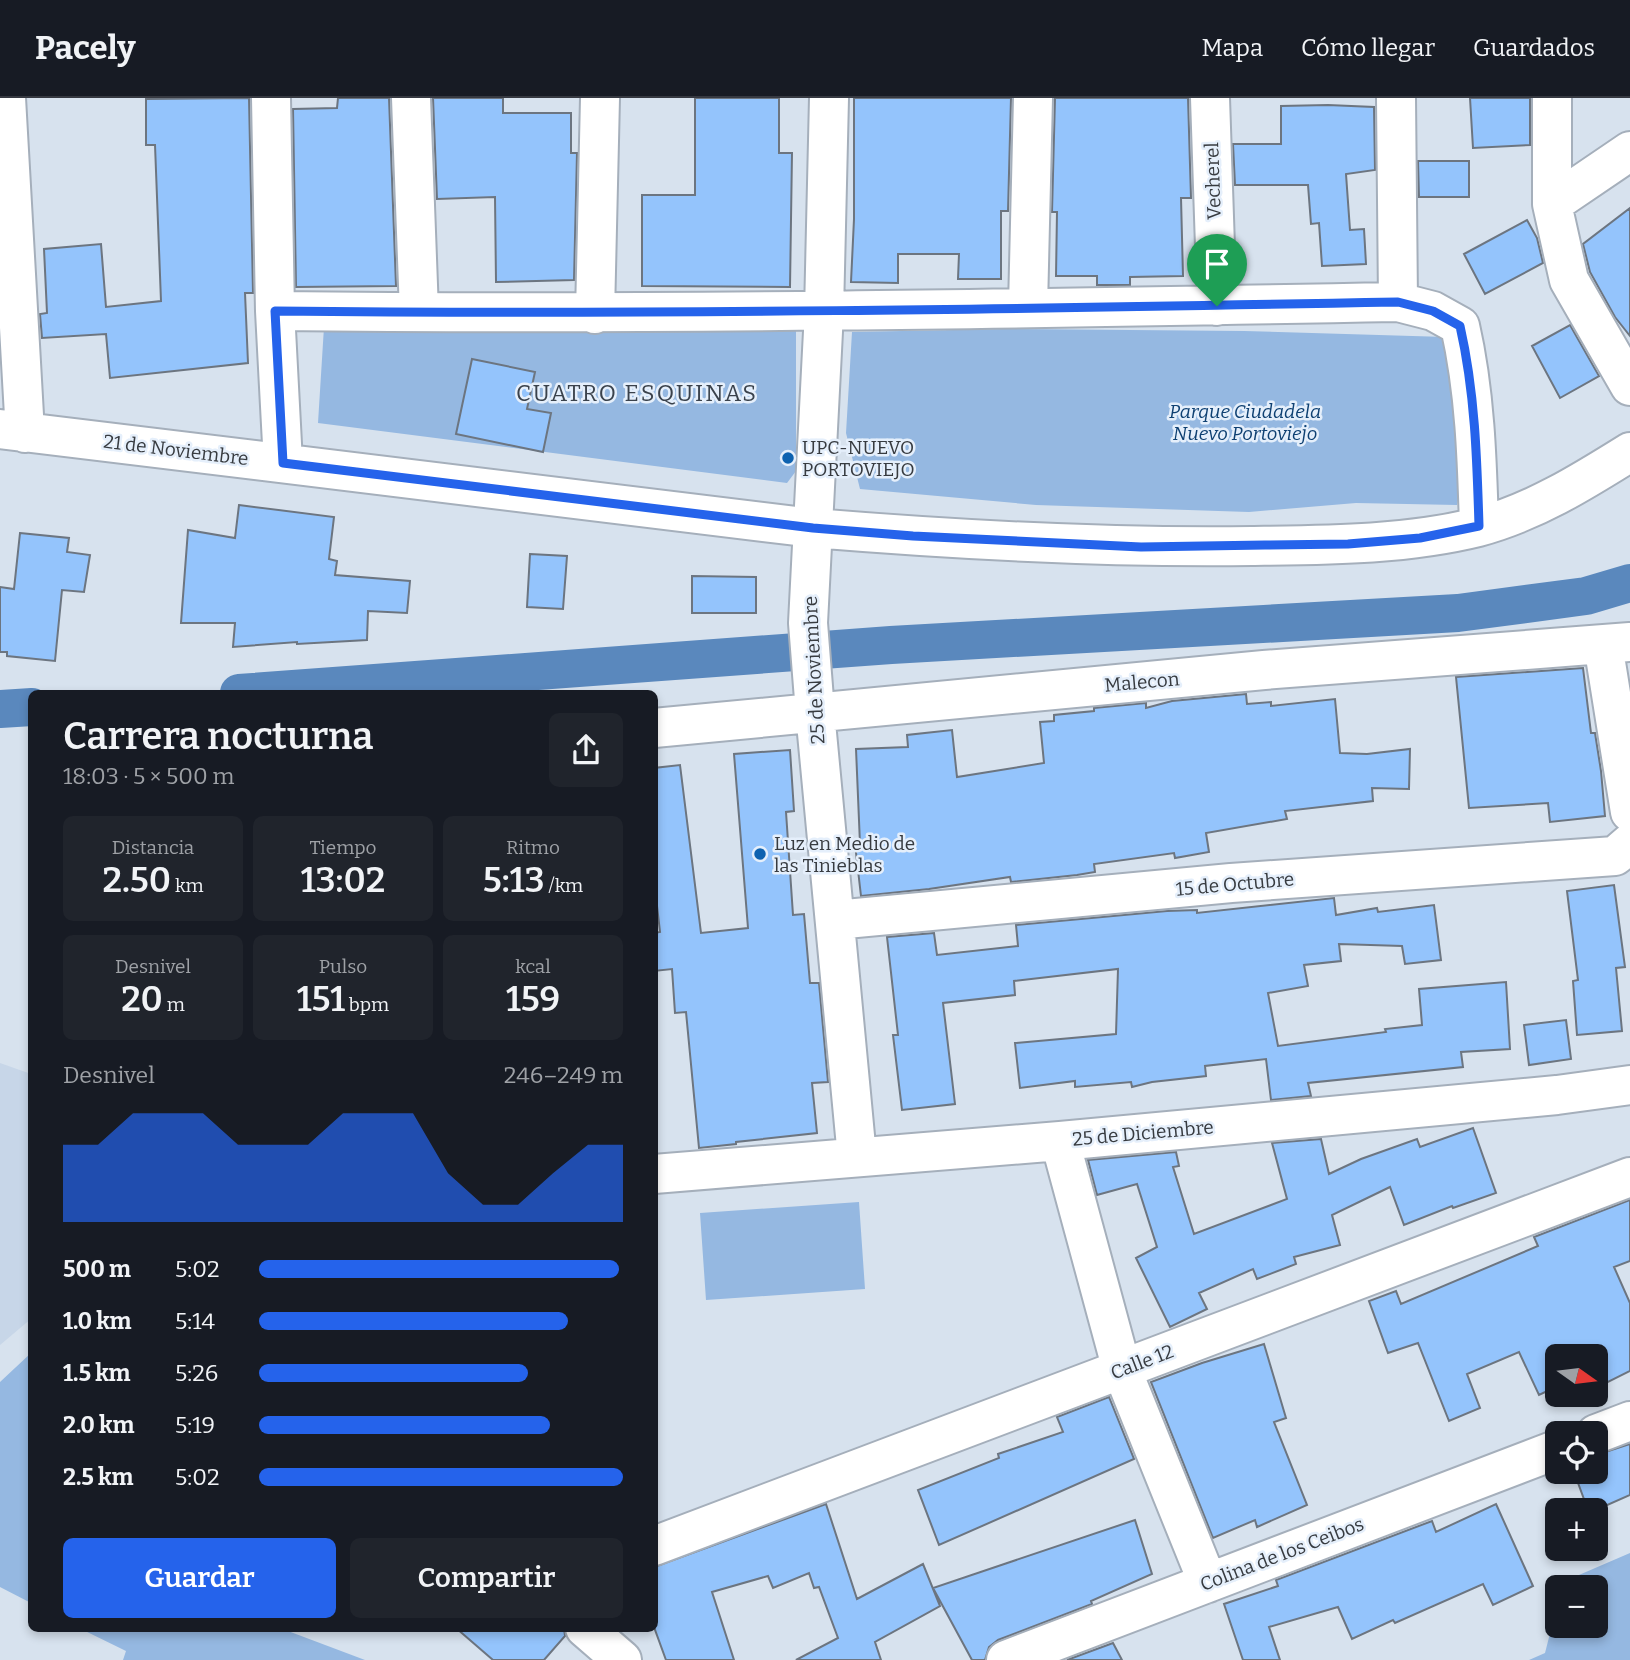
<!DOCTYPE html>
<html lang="es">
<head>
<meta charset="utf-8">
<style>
	:root { --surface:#171b24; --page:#20242c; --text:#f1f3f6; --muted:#9ea1a6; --line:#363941; --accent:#2563eb }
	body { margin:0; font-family:Bitter,serif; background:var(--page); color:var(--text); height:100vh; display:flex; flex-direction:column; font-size:26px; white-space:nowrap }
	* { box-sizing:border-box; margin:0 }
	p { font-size:23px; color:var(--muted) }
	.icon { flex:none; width:38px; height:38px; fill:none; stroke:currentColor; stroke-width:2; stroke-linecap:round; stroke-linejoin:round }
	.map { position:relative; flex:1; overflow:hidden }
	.details { position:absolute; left:28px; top:592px; width:630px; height:942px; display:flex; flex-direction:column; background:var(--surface); border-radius:10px; box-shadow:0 4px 10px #0003 }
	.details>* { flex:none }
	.needle { width:46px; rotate:104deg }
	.controls { position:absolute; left:1545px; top:1246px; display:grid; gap:14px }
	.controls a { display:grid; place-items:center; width:63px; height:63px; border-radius:10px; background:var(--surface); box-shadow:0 4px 10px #0003; font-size:35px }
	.pin { position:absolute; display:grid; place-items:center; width:60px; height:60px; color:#fff; margin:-72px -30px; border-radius:50% 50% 50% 0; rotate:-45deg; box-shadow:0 0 7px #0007 }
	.pin .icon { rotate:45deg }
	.round { display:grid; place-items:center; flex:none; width:74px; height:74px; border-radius:10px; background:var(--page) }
	.overview { display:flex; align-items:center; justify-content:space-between; height:119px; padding:0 35px }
	h1 { font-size:38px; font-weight:600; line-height:52px }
	.metrics { display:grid; grid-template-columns:repeat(3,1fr); gap:10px; height:119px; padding:7px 35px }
	.metrics div { display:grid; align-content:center; border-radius:10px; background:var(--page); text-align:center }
	.metrics b { font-size:35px; font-weight:600 }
	.metrics small { font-size:19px; font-weight:400 }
	.metrics p { font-size:19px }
	.chart { height:196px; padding:14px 35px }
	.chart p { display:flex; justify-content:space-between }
	.chart svg { width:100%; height:126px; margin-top:7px; fill:var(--accent); opacity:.7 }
	.button { display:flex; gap:14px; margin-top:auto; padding:14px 35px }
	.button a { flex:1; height:80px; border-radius:10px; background:var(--accent); color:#fff; font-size:28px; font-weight:600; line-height:80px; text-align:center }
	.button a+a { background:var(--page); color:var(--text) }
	ul { padding:0 35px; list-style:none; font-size:23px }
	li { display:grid; grid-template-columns:112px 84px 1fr; align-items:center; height:52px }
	li i { height:18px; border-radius:9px; background:var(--accent) }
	header { display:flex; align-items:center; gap:42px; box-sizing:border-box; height:98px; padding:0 35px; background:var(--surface); border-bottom:2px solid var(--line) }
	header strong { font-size:33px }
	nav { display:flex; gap:38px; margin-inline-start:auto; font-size:24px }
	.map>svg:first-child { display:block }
	.built { fill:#c7d6e8 }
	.green { fill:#95b8e1 }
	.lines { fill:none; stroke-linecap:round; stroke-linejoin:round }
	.canal { stroke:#5a88bd; stroke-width:38 }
	.building { fill:#94c4fc; stroke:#6c7580; stroke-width:2 }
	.minor-casing { stroke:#a5afbb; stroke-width:42 }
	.minor { stroke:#fff; stroke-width:38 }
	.route-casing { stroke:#fff; stroke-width:14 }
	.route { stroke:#2563eb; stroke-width:9 }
	.poi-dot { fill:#0e62b0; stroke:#e5effb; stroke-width:2.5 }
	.labels { text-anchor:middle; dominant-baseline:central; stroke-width:5; stroke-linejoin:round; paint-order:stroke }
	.street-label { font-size:19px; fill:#373b40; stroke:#e5effb }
	.park-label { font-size:19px; font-style:italic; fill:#0e4072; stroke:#e5effb }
	.poi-label { font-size:19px; fill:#373b40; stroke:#e5effb; text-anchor:start }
	.quarter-label { font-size:23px; letter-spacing:2px; fill:#3a424c; stroke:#e5effb }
</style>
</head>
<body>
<header>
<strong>Pacely</strong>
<nav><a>Mapa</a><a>Cómo llegar</a><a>Guardados</a></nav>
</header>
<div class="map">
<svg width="1630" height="1562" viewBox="0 0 1630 1562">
	<rect width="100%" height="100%" fill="#d7e2ee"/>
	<path class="built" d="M 0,965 L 31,976 L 32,1220 L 0,1247 Z"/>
	<path class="green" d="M 796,210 L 796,373 L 787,385 L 318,325 L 324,229 Z
		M 1003,231 L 1244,233 L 1446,239 L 1468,355 L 1457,407 L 1356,405 L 1249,414 L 1036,407 L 860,391 L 846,335 L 852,234 Z
		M 859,1104 L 865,1191 L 706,1202 L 700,1115 Z
		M 31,1255 L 31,1505 L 0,1489 L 0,1284 Z
		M 1630,1455 L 1630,1562 L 1529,1562 L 1545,1555 L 1557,1508 L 1558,1528 L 1596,1528 L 1596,1489 L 1563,1489 L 1565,1483 Z
		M 79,1530 L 280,1530 L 365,1562 L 123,1562 L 126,1553 Z"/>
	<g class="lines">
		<path class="canal" d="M 239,595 L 891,547 L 1458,515 L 1586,498 L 1630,485
			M 0,611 L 32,609"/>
	</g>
	<path class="building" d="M 249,0 L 253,195 L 245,195 L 248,265 L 110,280 L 106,236 L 42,240 L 40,216 L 47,215 L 44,151 L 101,146 L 106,209 L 161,203 L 155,47 L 146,47 L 146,1 Z
		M 338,0 L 389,0 L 396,188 L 296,189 L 293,11 L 337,10 Z
		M 433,0 L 503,0 L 503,15 L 571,15 L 571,55 L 577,55 L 574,182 L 496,184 L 495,99 L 437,101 Z
		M 695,0 L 779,0 L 779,55 L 792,55 L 790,189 L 642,188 L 642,97 L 695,97 Z
		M 854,0 L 1011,0 L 1008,113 L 1001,113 L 1001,181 L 958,181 L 959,156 L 898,156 L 898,185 L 851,184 L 854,121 Z
		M 1055,0 L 1188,0 L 1191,100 L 1181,100 L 1183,178 L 1130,179 L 1130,187 L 1097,187 L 1097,178 L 1056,178 L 1057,114 L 1052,114 Z
		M 1470,0 L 1530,0 L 1530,47 L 1473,50 Z
		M 1328,7 L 1374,9 L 1375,72 L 1346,76 L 1350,132 L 1364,131 L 1366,166 L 1322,168 L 1319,125 L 1311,126 L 1308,87 L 1235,87 L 1233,46 L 1281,46 L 1281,8 Z
		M 1418,63 L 1469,63 L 1469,99 L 1419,99 Z
		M 1630,110 L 1630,238 L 1615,219 L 1590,174 L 1583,146 Z
		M 1527,122 L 1537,140 L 1543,165 L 1485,196 L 1464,156 Z
		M 1570,227 L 1599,278 L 1560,300 L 1532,248 Z
		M 472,261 L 535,274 L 527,311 L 551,315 L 543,354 L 456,336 Z
		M 239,407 L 334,419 L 329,461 L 337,463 L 335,477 L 410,483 L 407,515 L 368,513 L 367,542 L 297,546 L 297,544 L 233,549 L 235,525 L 181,525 L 188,432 L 235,440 Z
		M 20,435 L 69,440 L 67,454 L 90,457 L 84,494 L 62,492 L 55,563 L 7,558 L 7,554 L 0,554 L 0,489 L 14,491 Z
		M 530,456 L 567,458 L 563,511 L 527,509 Z
		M 692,478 L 756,479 L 756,515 L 692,515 Z
		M 1583,570 L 1591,635 L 1595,635 L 1601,673 L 1605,718 L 1550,724 L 1548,705 L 1469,710 L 1456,579 Z
		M 1246,596 L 1247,606 L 1271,604 L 1271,608 L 1335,601 L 1340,655 L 1367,656 L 1410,651 L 1409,691 L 1372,690 L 1373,703 L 1285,713 L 1287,721 L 1206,735 L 1209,754 L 1175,760 L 1174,755 L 1094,766 L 1095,774 L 1077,777 L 1011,784 L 1010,779 L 929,791 L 861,798 L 855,746 L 860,746 L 856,651 L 908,649 L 907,637 L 952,632 L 957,679 L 1044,665 L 1040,624 L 1054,623 L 1054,617 L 1094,613 L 1094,610 L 1146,605 L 1146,610 L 1172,603 Z
		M 790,652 L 794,713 L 786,714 L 793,817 L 804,816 L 810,885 L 819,885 L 828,984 L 812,985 L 817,1035 L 736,1044 L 736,1046 L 699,1050 L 686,914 L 675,915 L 672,871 L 654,873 L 654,835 L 660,834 L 654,782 L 654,670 L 680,667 L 701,835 L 748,830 L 734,656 Z
		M 1614,787 L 1625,869 L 1616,870 L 1622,933 L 1577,937 L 1573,883 L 1578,882 L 1567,793 Z
		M 1334,800 L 1336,817 L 1377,810 L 1378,814 L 1434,807 L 1441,862 L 1405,866 L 1402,848 L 1339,846 L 1341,863 L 1304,867 L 1308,888 L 1268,895 L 1278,948 L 1386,934 L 1385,931 L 1422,927 L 1419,891 L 1506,884 L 1510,951 L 1461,954 L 1463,969 L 1308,985 L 1311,998 L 1271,1002 L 1266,961 L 1205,968 L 1206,978 L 1152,984 L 1132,989 L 1131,984 L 1075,989 L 1075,983 L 1020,990 L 1015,945 L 1116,936 L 1118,871 L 1014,883 L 1015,897 L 943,905 L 955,1006 L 902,1012 L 893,937 L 898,937 L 887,839 L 934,835 L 937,857 L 1018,848 L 1016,827 L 1167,813 L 1197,812 L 1197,815 Z
		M 1566,922 L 1571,961 L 1529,967 L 1524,927 Z
		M 1473,1030 L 1496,1095 L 1453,1110 L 1452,1108 L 1404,1127 L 1390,1089 L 1332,1117 L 1340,1147 L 1294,1159 L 1296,1166 L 1257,1181 L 1253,1171 L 1199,1195 L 1207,1211 L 1170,1229 L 1136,1160 L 1157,1149 L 1137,1086 L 1097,1097 L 1088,1062 L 1176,1054 L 1179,1068 L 1173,1069 L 1194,1136 L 1287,1101 L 1272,1045 L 1321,1041 L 1329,1076 L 1361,1061 L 1417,1041 L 1420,1049 Z
		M 1630,1102 L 1630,1163 L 1614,1169 L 1630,1205 L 1630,1273 L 1596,1290 L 1596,1258 L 1558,1258 L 1558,1288 L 1539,1297 L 1519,1254 L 1467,1276 L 1480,1310 L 1449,1323 L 1418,1245 L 1388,1255 L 1369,1203 L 1396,1193 L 1401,1206 L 1538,1148 L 1534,1139 Z
		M 1264,1246 L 1286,1320 L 1274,1324 L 1307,1407 L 1257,1429 L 1255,1422 L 1213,1440 L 1151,1284 L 1202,1265 Z
		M 1109,1299 L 1134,1361 L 939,1447 L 918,1392 L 999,1360 L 998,1356 L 1063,1334 L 1057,1319 Z
		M 1630,1346 L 1630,1397 L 1596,1412 L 1588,1412 L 1574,1374 L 1596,1374 L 1596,1357 Z
		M 826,1406 L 857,1501 L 923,1466 L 940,1508 L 875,1544 L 881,1562 L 796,1562 L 838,1540 L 819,1489 L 814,1490 L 809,1475 L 773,1490 L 768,1478 L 712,1494 L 734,1562 L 666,1562 L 654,1529 L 654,1469 Z
		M 1496,1406 L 1533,1488 L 1493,1507 L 1483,1486 L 1395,1525 L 1393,1522 L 1352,1541 L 1338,1509 L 1269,1529 L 1280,1562 L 1243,1562 L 1224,1506 L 1278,1488 L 1276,1482 L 1432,1423 L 1436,1434 Z
		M 1135,1422 L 1152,1476 L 1091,1503 L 1092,1506 L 998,1542 L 989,1549 L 985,1562 L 972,1562 L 933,1490 Z
		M 456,1530 L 564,1530 L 565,1538 L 544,1562 L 493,1562 Z
		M 1113,1545 L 1122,1562 L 1067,1562 Z"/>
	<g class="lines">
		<g class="minor-casing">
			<path id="minor" d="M 6,0 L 25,335
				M 271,0 L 275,213 L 283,365
				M 411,0 L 419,214
				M 829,0 L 824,214 L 808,525 L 815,614 L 857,1059
				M 1210,0 L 1217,208
				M 1396,0 L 1398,204
				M 1552,0 L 1552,106 L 1569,182 L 1630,288
				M 1552,106 L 1630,53
				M 1028,209 L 1033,0
				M 275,213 C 649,217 1023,211 1398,204 L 1433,213 L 1460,228 C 1475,294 1477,361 1479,428
				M 595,216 L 600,0
				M 0,331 L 813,430 C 959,442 1105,450 1252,448 C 1327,447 1405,447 1478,429 C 1534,414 1582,384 1630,354
				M 1603,546 L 1630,714
				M 654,630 L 1264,572 L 1630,544
				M 835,822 L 1231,785 L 1615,758 L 1630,745
				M 1060,1043 L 1122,1272 L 1208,1485
				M 654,1076 L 1060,1043 L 1557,997 L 1630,987
				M 1596,1336 L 1630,1323
				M 654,1448 L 1630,1079
				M 585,1530 L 622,1562
				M 1006,1562 L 1558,1351"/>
		</g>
		<use href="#minor" class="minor"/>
	</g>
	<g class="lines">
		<g class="route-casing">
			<path id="route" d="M 1398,204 L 1433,213 L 1460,228 C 1475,294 1477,361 1479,428 L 1420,440 L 1348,446 L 1265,447 L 1141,449 L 913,438 L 813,430 L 283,365 L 275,213 C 649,217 1024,211 1398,204 Z"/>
		</g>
		<use href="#route" class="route"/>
	</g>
	<g class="poi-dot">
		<circle cx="788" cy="360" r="7"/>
		<circle cx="760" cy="756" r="7"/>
	</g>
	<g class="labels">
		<g class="street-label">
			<text transform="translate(1213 83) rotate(-92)">Vecherel</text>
			<text transform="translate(176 352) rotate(7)">21 de Noviembre</text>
			<text transform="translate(814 572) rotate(-93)">25 de Noviembre</text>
			<text transform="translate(1142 584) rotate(-5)">Malecon</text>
			<text transform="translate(1235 786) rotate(-5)">15 de Octubre</text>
			<text transform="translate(1143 1035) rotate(-5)">25 de Diciembre</text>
			<text transform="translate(1142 1264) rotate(-21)">Calle 12</text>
			<text transform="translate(1282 1456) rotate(-21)">Colina de los Ceibos</text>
		</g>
		<g class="park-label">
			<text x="1245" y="313">Parque Ciudadela<tspan x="1245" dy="22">Nuevo Portoviejo</tspan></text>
		</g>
		<g class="poi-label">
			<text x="802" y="349">UPC-NUEVO<tspan x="802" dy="22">PORTOVIEJO</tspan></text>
			<text x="774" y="745">Luz en Medio de<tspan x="774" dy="22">las Tinieblas</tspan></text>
		</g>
		<g class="quarter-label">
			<text x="637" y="295">CUATRO ESQUINAS</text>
		</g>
	</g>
</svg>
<div class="controls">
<a><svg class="needle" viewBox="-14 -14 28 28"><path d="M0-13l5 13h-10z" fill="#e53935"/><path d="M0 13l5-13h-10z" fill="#9ea1a6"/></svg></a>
<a><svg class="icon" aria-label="locate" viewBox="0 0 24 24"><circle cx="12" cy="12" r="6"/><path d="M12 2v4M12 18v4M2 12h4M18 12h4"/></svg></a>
<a>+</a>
<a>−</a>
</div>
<div class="pin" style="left:1217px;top:208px;background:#1e9e55"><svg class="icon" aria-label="arrive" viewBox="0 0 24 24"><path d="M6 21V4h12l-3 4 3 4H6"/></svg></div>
<section class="details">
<div class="overview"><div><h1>Carrera nocturna</h1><p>18:03 · 5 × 500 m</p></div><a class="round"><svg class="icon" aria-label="share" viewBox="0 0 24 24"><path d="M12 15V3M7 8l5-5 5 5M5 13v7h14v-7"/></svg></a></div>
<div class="metrics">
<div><p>Distancia</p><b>2.50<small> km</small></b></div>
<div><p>Tiempo</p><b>13:02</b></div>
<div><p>Ritmo</p><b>5:13<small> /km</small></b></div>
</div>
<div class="metrics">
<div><p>Desnivel</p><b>20<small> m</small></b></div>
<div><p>Pulso</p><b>151<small> bpm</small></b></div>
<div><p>kcal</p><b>159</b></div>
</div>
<div class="chart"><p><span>Desnivel</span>246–249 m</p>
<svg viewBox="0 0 160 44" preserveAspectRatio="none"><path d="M0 44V17L10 17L20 6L30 6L40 6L50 17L60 17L70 17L80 6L90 6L100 6L110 27L120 38L130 38L140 27L150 17L160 17V44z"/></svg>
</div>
<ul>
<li><b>500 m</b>5:02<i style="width:99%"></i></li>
<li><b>1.0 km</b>5:14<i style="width:85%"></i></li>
<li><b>1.5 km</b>5:26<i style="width:74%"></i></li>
<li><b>2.0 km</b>5:19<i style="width:80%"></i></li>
<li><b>2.5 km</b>5:02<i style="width:100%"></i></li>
</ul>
<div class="button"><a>Guardar</a><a>Compartir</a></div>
</section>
</div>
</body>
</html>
